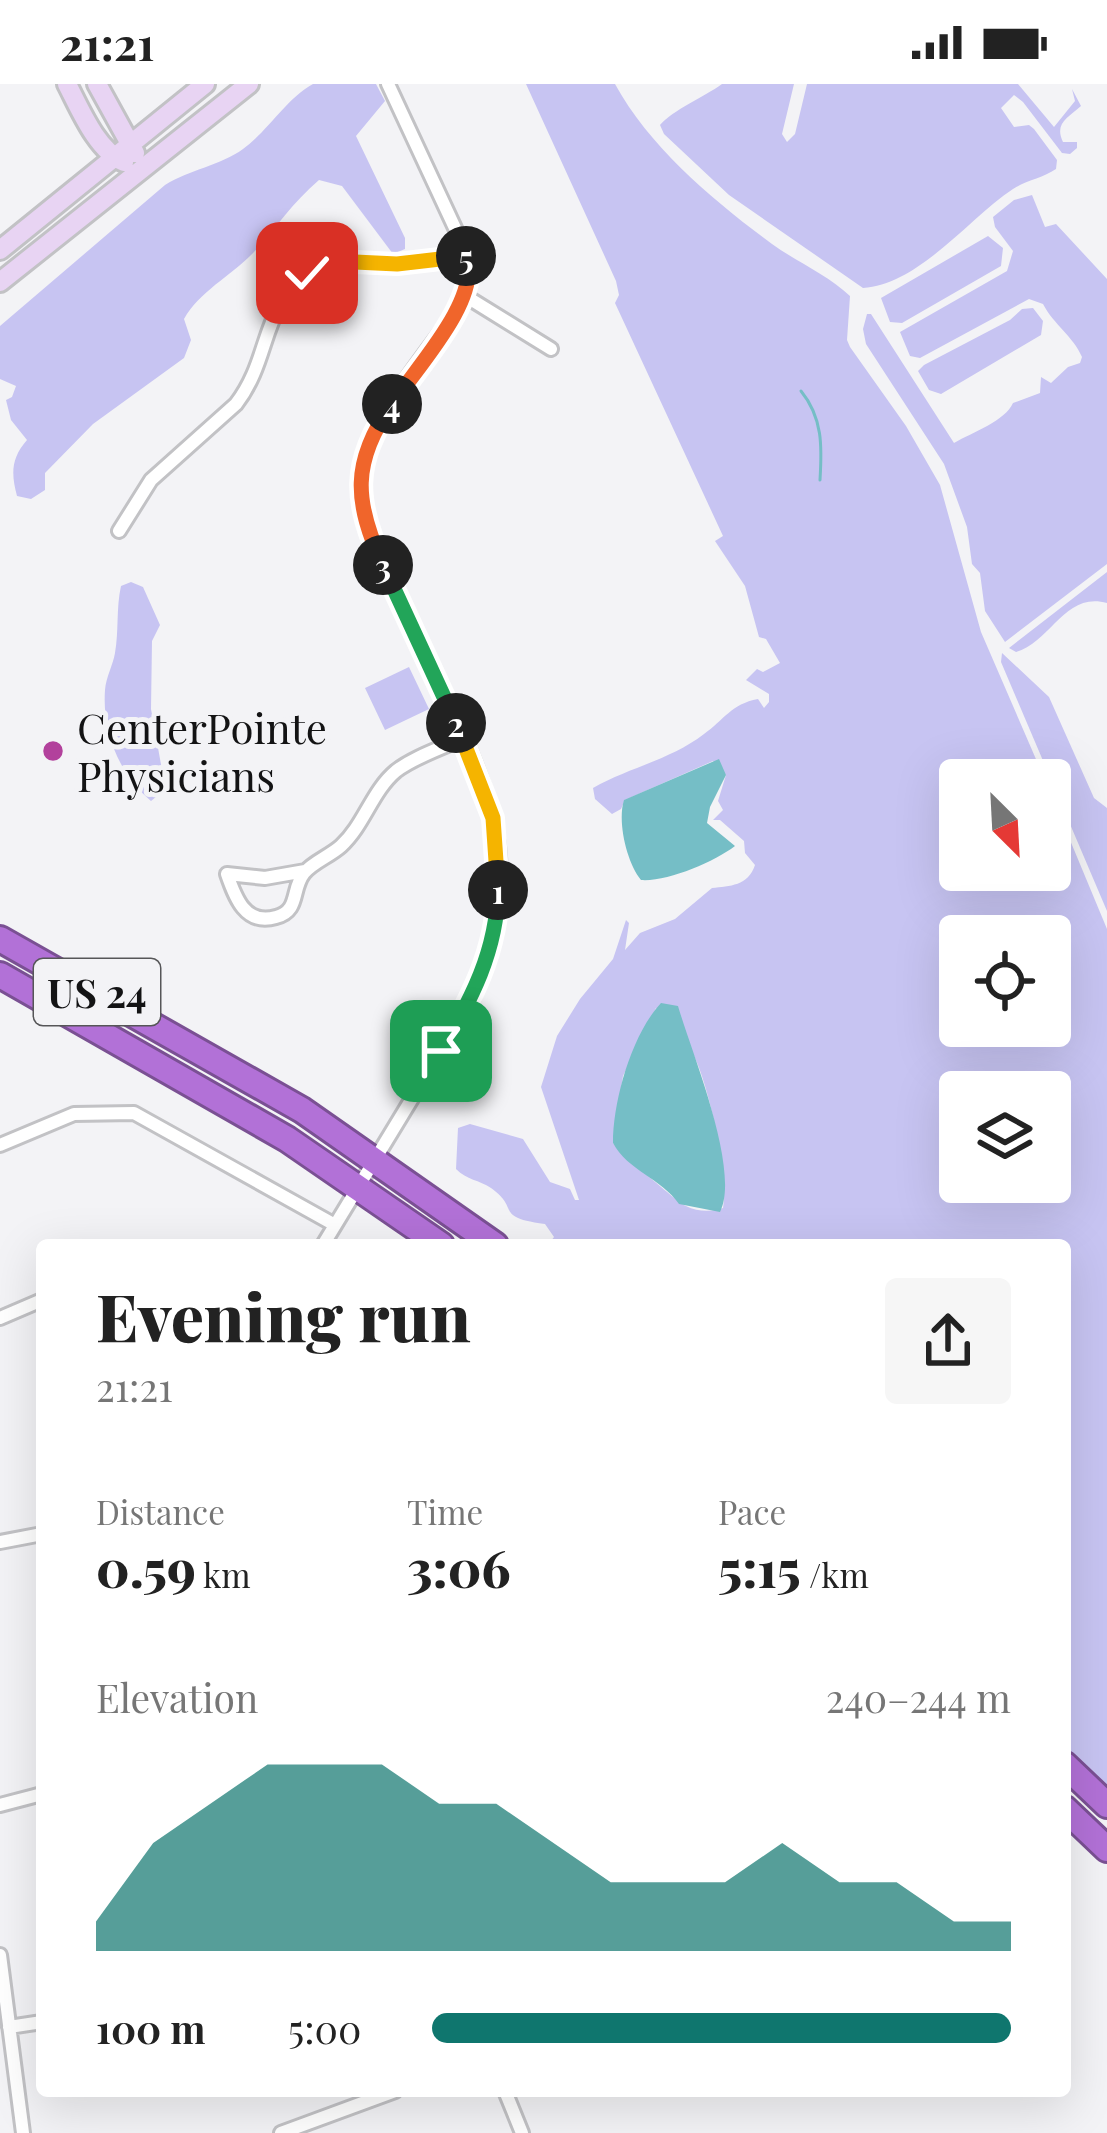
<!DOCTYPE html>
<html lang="en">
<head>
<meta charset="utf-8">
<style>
	:root { --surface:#fff; --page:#f6f6f6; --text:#222; --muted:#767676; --accent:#0f766e }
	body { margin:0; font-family:"Playfair Display",serif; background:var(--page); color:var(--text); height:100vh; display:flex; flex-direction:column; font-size:45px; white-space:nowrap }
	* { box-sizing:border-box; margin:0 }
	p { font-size:39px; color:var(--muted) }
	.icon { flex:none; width:66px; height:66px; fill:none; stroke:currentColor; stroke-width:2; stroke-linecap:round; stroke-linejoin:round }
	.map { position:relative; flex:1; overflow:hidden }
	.panel { position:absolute; left:36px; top:1155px; width:1035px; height:858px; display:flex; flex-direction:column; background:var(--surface); border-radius:12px; box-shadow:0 12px 48px #0002 }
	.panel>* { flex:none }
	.needle { width:78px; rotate:156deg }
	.tools { position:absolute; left:939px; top:675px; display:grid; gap:24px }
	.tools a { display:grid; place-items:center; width:132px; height:132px; border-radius:12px; background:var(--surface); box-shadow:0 12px 48px #0002; font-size:60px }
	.pin { position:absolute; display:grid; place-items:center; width:102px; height:102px; color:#fff; margin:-51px; border-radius:24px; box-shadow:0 6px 18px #0006 }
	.km { position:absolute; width:60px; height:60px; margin:-30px; border-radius:50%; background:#222; color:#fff; font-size:33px; line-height:60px; text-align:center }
	.round { display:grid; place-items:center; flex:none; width:126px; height:126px; border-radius:12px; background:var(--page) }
	.summary { display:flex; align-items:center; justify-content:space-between; height:204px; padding:0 60px }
	h1 { font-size:66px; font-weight:800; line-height:90px }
	.metrics { display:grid; grid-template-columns:repeat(3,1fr); gap:18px; height:204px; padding:12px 60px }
	.metrics div { display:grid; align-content:center }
	.metrics b { font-size:51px; font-weight:800 }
	.metrics small { font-size:33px; font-weight:400 }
	.metrics p { font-size:33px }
	.chart { height:336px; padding:24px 60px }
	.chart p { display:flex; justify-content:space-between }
	.chart svg { width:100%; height:216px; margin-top:12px; fill:var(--accent); opacity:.7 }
	ul { padding:0 60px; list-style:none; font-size:39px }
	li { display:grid; grid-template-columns:192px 144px 1fr; align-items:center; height:90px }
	li i { height:30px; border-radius:15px; background:var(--accent) }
	.status { display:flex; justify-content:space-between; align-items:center; height:84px; padding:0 60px; background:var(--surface); direction:ltr }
	.status svg { height:33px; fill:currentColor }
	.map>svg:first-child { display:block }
	.green { fill:#c7c4f2; fill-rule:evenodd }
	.water { fill:#75bec6 }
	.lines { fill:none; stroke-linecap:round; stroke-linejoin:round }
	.stream { stroke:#75bec6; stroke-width:3 }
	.street-casing { stroke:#c2c2c5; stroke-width:18 }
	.secondary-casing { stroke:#c2c2c5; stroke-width:24 }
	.highway-casing { stroke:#7a5093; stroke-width:30 }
	.street { stroke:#fff; stroke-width:12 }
	.secondary { stroke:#e8d4f3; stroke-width:18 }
	.highway { stroke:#b271d7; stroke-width:24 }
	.split-1-casing { stroke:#fff; stroke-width:24 }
	.split-2-casing { stroke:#fff; stroke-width:24 }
	.split-3-casing { stroke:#fff; stroke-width:24 }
	.split-4-casing { stroke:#fff; stroke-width:24 }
	.split-5-casing { stroke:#fff; stroke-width:24 }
	.split-6-casing { stroke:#fff; stroke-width:24 }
	.split-1 { stroke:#22a559; stroke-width:15 }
	.split-2 { stroke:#f5b400; stroke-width:15 }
	.split-3 { stroke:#22a559; stroke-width:15 }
	.split-4 { stroke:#f0652b; stroke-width:15 }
	.split-5 { stroke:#f0652b; stroke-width:15 }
	.split-6 { stroke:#f5b400; stroke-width:15 }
	.poi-dot { fill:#b2419c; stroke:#f3f3f6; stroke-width:4.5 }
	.labels { text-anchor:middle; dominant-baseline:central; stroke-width:10; stroke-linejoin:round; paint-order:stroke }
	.shield { fill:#f3f3f6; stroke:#565658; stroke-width:3 }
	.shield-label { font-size:39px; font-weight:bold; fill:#131314 }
	.poi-label { font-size:42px; fill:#131314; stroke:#f3f3f6; text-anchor:start }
</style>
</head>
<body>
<div class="status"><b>21:21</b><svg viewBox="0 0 49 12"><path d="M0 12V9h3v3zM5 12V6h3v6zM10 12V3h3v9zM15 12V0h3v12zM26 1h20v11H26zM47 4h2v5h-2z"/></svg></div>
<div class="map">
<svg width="1107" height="2049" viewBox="0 0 1107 2049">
	<rect width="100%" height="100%" fill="#f3f3f6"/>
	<path class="green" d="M 313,0 L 376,0 L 385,17 L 356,52 L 405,154 L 405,165 L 393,170 L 342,102 L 319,96 C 293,118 276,144 254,168 C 231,192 200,207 184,235 L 191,256 L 184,274 L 93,340 L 45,389 L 45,406 L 31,415 L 17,412 C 11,390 11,374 27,356 L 11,336 L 6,316 L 12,313 L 16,302 L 0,295 L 0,242 L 165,101 C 189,86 221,81 243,65 C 269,46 286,15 313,0 Z
		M 526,0 L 615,0 C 650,64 714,117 772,160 C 797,178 828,191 850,212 L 847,256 L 850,263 L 906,342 L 940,401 L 981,548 L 1045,696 L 960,696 L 960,786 L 1050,786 L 1050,708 L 1107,845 L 1107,1704 L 1065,1664 L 1065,1161 L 548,1161 L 554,1153 L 545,1140 C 493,1133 521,1125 491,1104 C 479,1096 467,1096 456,1085 L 458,1044 L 470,1040 L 523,1055 L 550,1098 L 570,1105 L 575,1116 L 579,1116 L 541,1003 L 557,952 L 580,915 L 613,875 L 626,836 L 629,839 L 625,866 L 640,849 L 675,835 L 712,804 C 730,802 748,802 755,781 L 745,769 L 744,757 L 720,736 L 713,736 L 723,726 L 718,717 L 726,691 L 713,677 L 625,716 L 621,725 L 612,730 L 595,715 L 593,704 C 630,683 670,676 704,650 C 724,636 731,620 758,615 L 764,624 L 769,618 L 769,610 L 746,596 L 757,585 L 763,588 L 780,579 L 766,555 L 759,553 L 745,502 L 715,457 L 723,452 L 615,219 L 619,211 L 616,197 ZM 960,852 L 1050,852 L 1050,942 L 960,942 ZM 656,924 C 667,938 682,953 692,968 C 708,997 729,1091 723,1124 C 712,1128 698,1128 686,1122 C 678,1119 620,1068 613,1059 L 623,992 ZM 960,1008 L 1050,1008 L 1050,1098 L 960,1098 Z
		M 722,0 L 794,0 L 782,50 L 787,58 L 795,50 L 807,0 L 1018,0 L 1054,43 L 1075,17 L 1072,5 L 1081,22 C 1068,34 1054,39 1063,58 L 1077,58 L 1077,64 L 1070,70 L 1062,69 L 1023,18 L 1014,11 L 1001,24 L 1014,43 L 1029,41 L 1034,45 L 1057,76 L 1056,85 C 1043,94 1027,96 1013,105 C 970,133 920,200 863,204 L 729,111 L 664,50 L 660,41 C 673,26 704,13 722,0 Z
		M 1032,111 L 1045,143 L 1056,140 L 1107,195 L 1107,480 L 1005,558 L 985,527 L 980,489 L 972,480 L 967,443 L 944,380 L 866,260 L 863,245 L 867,230 L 871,230 L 954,359 C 973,348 1005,337 1013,319 L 1040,309 L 1041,293 L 1051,299 L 1068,283 L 1080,279 L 1082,273 C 1073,252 1054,241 1043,220 L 1029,215 L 920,274 L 910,272 L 900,248 L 1007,187 L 1013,167 L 995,143 L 993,133 L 1014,116 Z
		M 988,152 L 1003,164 L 1001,182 L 902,239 L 890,238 L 881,214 Z
		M 1033,224 L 1043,237 L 1041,251 L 941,310 L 929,306 L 918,287 L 924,281 L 1010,236 L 1022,225 Z
		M 1107,488 L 1107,519 C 1065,507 1051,558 1016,568 L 1009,564 Z
		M 131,498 L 143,503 L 160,541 L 152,557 L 151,625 L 164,697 L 162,708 L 151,717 C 119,690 102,648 105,606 C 106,593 113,581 115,569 C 119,547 116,524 121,502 Z
		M 1002,569 L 1049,613 L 1094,714 L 1107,724 L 1107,827 L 1001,578 Z
		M 409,583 L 429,625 L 385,646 L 365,604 Z"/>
	<path class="water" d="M 719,675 L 726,691 L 710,723 L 707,739 L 735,762 C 714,778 667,798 641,796 C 627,779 617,738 624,716 Z
		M 661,919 L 678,922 C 691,967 741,1086 720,1128 L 679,1120 C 662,1095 627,1086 613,1059 C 613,1016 632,950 661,919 Z"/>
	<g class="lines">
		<path class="stream" d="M 801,307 C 823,334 822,363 820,396"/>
		<g class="street-casing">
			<path id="street" d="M 388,0 L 468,172 L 467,213 L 551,265
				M 119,447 L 151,396 L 236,320 C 262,286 262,253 281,218 C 308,167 347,180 394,180 C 419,180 444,175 468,172
				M 305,787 L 265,794 L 227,790 C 235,813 245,842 276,833 C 300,827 291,805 304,789 C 313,778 330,772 341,762 C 364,741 372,707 396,687 C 414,673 442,664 463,654
				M 0,1061 L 74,1030 L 134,1029 L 335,1141
				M 323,1161 L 473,914 C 495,858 508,794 493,734 C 474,660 426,576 394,506 C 378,470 357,434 360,393 C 363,341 436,257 467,213
				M 0,1234 L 42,1216
				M 0,1458 L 42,1450
				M 0,1721 L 42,1710
				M 0,1871 L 23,2049
				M 9,1943 L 42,1938
				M 505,2007 L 522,2049
				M 281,2049 L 395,2007"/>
		</g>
		<g class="secondary-casing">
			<path id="secondary" d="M 67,0 C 80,25 97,67 124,78
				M 97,0 L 135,69
				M 0,166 L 205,0
				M 0,198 L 249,0"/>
		</g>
		<g class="highway-casing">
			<path id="highway" d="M 0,855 L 302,1026 L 495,1161
				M 0,891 L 287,1055 L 441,1161
				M 1065,1681 L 1107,1721
				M 1065,1725 L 1107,1765"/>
		</g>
		<use href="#street" class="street"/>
		<use href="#secondary" class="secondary"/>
		<use href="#highway" class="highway"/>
	</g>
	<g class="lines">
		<g class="split-1-casing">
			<path id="split-1" d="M 441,967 C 471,916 497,867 498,806"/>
		</g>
		<g class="split-2-casing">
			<path id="split-2" d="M 456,639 L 493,734 L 498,806"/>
		</g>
		<g class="split-3-casing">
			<path id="split-3" d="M 383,481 L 456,639"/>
		</g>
		<g class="split-4-casing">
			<path id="split-4" d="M 383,481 C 354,418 351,378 392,320"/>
		</g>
		<g class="split-5-casing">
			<path id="split-5" d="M 392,320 C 417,283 482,214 466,172"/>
		</g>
		<g class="split-6-casing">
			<path id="split-6" d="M 307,189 L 334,177 L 397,180 L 466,172"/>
		</g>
		<use href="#split-1" class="split-1"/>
		<use href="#split-2" class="split-2"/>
		<use href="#split-3" class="split-3"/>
		<use href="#split-4" class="split-4"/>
		<use href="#split-5" class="split-5"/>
		<use href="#split-6" class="split-6"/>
	</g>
	<circle class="poi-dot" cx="53" cy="667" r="12"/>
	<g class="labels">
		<rect class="shield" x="34" y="875" width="126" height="66" rx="9"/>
		<g class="shield-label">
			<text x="97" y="908">US 24</text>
		</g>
		<g class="poi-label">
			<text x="77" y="643">CenterPointe<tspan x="77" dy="48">Physicians</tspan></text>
		</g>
	</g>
</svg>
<div class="tools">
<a><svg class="needle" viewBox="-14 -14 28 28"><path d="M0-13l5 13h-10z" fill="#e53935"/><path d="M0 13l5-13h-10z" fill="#767676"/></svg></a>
<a><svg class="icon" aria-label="locate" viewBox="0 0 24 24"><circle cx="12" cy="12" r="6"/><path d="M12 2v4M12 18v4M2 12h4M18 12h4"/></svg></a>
<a><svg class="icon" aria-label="layers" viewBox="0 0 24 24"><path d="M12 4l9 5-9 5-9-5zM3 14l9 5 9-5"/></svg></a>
</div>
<div class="pin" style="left:441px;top:967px;background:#1e9e55"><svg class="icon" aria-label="arrive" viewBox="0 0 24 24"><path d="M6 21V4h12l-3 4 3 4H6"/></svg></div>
<div class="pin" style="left:307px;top:189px;background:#d93025"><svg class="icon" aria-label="check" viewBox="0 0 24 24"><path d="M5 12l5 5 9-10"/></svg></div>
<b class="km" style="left:498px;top:806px">1</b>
<b class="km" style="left:456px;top:639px">2</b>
<b class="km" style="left:383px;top:481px">3</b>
<b class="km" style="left:392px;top:320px">4</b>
<b class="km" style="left:466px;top:172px">5</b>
<section class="panel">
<div class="summary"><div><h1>Evening run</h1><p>21:21</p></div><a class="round"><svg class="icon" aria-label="share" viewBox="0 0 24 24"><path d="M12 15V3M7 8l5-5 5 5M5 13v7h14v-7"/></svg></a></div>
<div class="metrics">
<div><p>Distance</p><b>0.59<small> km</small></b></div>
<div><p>Time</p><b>3:06</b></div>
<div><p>Pace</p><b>5:15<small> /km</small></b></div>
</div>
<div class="chart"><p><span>Elevation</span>240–244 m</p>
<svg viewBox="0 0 160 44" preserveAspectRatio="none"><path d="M0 44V38L10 22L20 14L30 6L40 6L50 6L60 14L70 14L80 22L90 30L100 30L110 30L120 22L130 30L140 30L150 38L160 38V44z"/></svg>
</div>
<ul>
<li><b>100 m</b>5:00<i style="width:100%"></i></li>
</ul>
</section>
</div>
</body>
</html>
